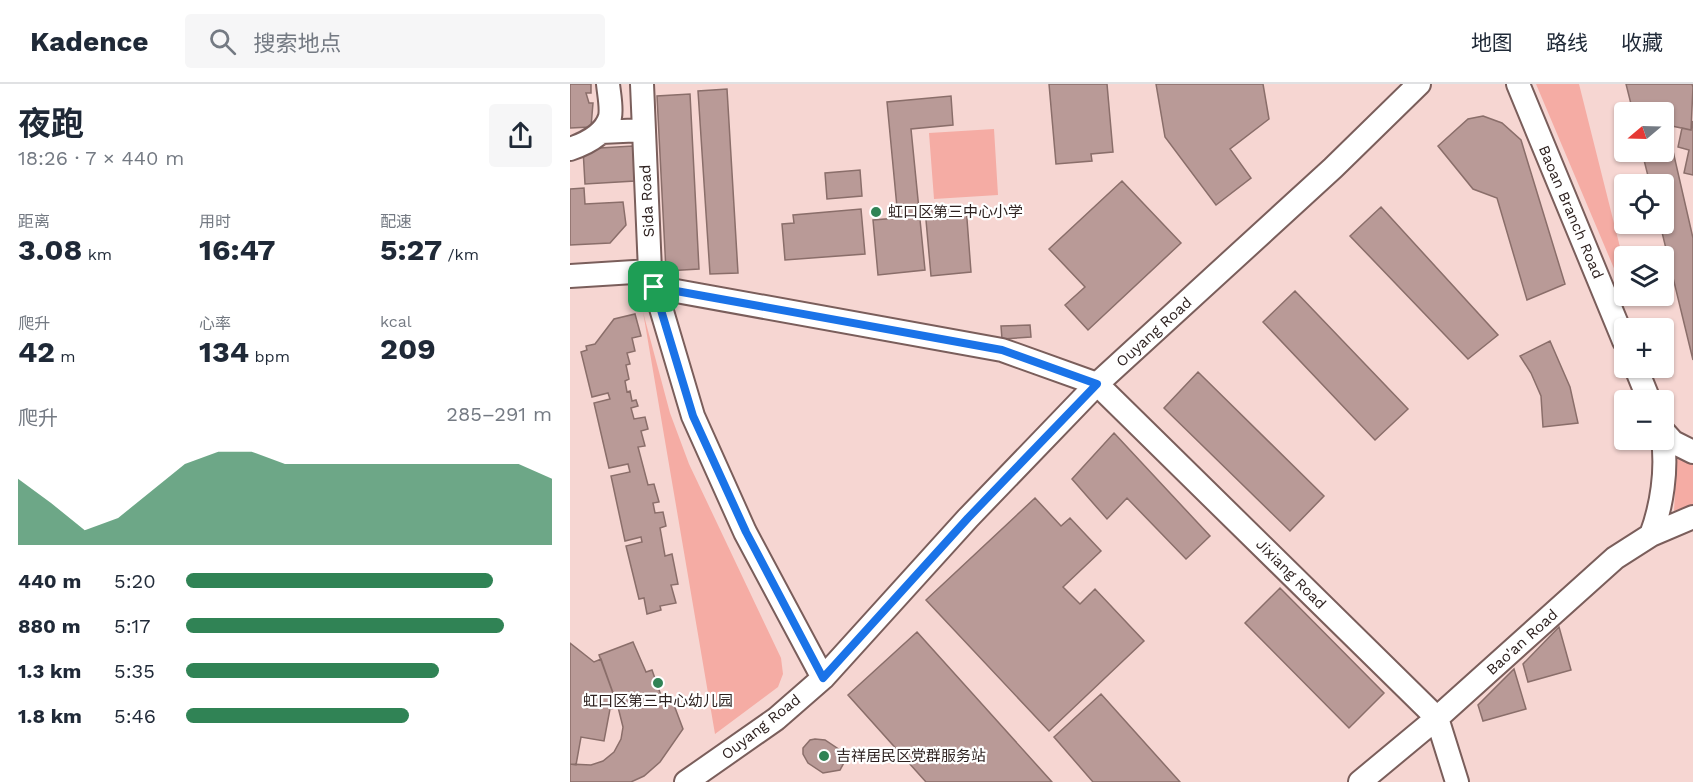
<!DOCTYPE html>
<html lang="zh">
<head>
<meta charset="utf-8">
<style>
	:root { --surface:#fff; --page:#f6f6f7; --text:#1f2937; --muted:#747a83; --line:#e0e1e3; --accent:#308355 }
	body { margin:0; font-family:"Work Sans","Noto Sans SC",sans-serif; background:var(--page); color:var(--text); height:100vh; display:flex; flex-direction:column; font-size:22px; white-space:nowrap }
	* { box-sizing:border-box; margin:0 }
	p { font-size:20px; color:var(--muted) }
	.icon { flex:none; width:33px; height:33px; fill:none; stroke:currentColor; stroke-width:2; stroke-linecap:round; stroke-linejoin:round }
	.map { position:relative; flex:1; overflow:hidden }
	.sheet { display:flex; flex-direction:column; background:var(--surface); width:570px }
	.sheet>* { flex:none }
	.needle { width:39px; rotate:251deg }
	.tools { position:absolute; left:1044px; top:18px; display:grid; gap:12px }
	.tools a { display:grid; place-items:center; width:60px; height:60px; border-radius:6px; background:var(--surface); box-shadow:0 2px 4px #0004; font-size:30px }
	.pin { position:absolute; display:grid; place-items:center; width:51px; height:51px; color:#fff; margin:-26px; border-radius:12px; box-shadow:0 3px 9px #0006 }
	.round { display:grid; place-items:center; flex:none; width:63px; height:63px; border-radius:6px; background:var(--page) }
	.summary { display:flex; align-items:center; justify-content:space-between; height:102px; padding:0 18px }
	h1 { font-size:33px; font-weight:700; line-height:45px }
	.metrics { display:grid; grid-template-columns:repeat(3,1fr); gap:9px; height:102px; padding:6px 18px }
	.metrics div { display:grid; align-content:center }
	.metrics b { font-size:30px; font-weight:700 }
	.metrics small { font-size:16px; font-weight:400 }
	.metrics p { font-size:16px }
	.chart { height:168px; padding:12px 18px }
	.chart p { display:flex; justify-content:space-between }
	.chart svg { width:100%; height:108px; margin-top:6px; fill:var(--accent); opacity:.7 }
	ul { padding:0 18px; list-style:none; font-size:20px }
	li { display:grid; grid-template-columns:96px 72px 1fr; align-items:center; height:45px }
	li i { height:15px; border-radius:8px; background:var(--accent) }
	header { display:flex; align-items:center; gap:36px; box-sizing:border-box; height:84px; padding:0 30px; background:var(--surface); border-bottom:2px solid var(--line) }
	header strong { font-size:28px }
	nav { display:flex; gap:33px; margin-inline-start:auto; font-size:21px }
	.search { width:420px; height:54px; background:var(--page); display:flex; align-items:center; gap:15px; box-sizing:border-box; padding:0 21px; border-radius:6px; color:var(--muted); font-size:22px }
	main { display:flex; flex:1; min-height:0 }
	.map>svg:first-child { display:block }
	.green { fill:#f5aca4 }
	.building { fill:#b99a97; stroke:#8a6e6a; stroke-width:1.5 }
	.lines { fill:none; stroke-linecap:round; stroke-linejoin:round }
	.minor-casing { stroke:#7a5e5b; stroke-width:26 }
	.minor { stroke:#fff; stroke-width:22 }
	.route-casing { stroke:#fff; stroke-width:12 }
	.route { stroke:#1a73e8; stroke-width:8 }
	.poi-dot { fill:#308355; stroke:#fff; stroke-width:2 }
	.labels { text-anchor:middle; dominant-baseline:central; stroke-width:4.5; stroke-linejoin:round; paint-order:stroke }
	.street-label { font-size:15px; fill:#2e2220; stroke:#fff }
	.poi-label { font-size:15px; fill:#2e2220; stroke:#fff; text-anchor:start }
</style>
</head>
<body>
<header>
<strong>Kadence</strong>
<div class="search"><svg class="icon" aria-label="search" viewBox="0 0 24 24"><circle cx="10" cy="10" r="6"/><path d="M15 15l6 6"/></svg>搜索地点</div>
<nav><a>地图</a><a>路线</a><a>收藏</a></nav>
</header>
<main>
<section class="sheet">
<div class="summary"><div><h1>夜跑</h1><p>18:26 · 7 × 440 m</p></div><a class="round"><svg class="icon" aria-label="share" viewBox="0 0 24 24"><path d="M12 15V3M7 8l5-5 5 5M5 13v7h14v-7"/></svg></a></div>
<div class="metrics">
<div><p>距离</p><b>3.08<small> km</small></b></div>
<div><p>用时</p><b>16:47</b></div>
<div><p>配速</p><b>5:27<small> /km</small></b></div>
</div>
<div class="metrics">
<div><p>爬升</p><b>42<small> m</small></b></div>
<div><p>心率</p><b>134<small> bpm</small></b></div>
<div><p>kcal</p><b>209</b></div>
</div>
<div class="chart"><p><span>爬升</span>285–291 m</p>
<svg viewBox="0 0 160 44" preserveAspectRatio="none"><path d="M0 44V17L10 27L20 38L30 33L40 22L50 11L60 6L70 6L80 11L90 11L100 11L110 11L120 11L130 11L140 11L150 11L160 17V44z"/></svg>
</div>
<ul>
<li><b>440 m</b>5:20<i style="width:84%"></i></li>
<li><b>880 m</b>5:17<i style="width:87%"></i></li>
<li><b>1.3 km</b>5:35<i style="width:69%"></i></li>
<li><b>1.8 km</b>5:46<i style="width:61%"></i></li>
</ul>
</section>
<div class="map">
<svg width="1123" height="698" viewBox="0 0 1123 698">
	<rect width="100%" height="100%" fill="#f6d6d2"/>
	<path class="green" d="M 966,0 L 1009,0 L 1054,179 L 1054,208 Z
		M 424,45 L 428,111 L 364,115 L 359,49 Z
		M 73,228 L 100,329 L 119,380 L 211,574 L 213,590 L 208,603 L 145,650 Z
		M 1107,372 L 1123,381 L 1123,420 L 1104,427 Z"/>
	<path class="building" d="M 0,0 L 21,0 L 21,9 L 16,9 L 19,19 L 23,19 L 21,43 L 0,44 Z
		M 479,0 L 537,0 L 543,68 L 521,70 L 522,77 L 486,80 Z
		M 586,0 L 693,0 L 699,35 L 660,65 L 681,94 L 646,121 L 595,53 Z
		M 1056,0 L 1122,0 L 1123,3 L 1121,46 L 1097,41 L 1123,154 L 1123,276 L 1090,140 L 1094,140 L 1094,100 L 1080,100 L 1072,68 L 1094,68 L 1094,28 L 1063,28 Z
		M 157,5 L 168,189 L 140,190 L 128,7 Z
		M 120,10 L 129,185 L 96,187 L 87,12 Z
		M 381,12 L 383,41 L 341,45 L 355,186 L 308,191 L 303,136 L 328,134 L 317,18 Z
		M 913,32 L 932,39 L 951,56 L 995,200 L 957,216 L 927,114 L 903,105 L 868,62 L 898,35 Z
		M 1123,37 L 1123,91 L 1114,89 L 1119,66 L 1108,63 L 1112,44 L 1121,46 Z
		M 63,62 L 65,97 L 15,100 L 13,65 Z
		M 290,86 L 292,112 L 257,115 L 255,89 Z
		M 552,97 L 611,159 L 518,246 L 495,221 L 515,203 L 479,165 Z
		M 14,104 L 15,120 L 53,118 L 56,141 L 40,159 L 0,161 L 0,105 Z
		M 396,122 L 401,188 L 361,192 L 355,125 Z
		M 811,123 L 928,251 L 898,275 L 780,152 Z
		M 291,125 L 295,170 L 215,176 L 212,140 L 224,139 L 223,131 Z
		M 725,207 L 838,325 L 805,356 L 693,238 Z
		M 65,230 L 71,252 L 62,254 L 65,267 L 57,269 L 60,280 L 56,281 L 59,295 L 55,297 L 57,308 L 60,307 L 62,317 L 66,316 L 68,322 L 61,324 L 64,335 L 75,333 L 78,345 L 71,347 L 75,362 L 68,363 L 78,401 L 84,400 L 89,418 L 83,419 L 85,429 L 93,428 L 96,442 L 90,444 L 95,472 L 102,470 L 108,500 L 101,501 L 106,519 L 90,522 L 91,526 L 77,530 L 74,514 L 69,515 L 56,462 L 72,458 L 71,453 L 55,457 L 41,392 L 60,388 L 58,380 L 39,384 L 24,319 L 40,315 L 38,309 L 22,313 L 11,268 L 17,266 L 16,262 L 25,260 L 44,235 Z
		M 460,241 L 461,253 L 432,255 L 431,242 Z
		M 980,257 L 1000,303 L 1008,339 L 973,343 L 971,312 L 961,289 L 950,272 Z
		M 628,288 L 754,412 L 720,447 L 594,324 Z
		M 544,349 L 640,452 L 616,475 L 557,414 L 537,435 L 502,395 Z
		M 465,414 L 491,442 L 500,434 L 531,467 L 493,503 L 510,520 L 525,505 L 574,557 L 479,647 L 356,516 Z
		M 710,504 L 814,609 L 779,644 L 675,539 Z
		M 989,543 L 1001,586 L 958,598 L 953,580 Z
		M 347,548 L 482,698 L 356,698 L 278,611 Z
		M 63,558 L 76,588 L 82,586 L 93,617 L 101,613 L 113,645 L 90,678 L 74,692 L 61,698 L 0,698 L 0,680 L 21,681 L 33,677 L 44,668 L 51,655 L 53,643 L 48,623 L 29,571 Z
		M 0,559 L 24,578 L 31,575 L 48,623 L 40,625 L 34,657 L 11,653 L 6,681 L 0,680 Z
		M 944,585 L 956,625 L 913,637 L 908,621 Z
		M 531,610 L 610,698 L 523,698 L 484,653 Z
		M 245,655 L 255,656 L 273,668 L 276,675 L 270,686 L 253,689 L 238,679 L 233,670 L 233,664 L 240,656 Z"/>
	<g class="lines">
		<g class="minor-casing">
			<path id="minor" d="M 72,0 L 80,187 L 123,332 L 175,448 L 253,594
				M 948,0 L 1054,257
				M 31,48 L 74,46
				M 0,65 C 15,60 35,50 40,33 C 42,24 39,10 38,0
				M 0,192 L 80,187
				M 84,203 L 432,266 L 527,300 L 867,634 L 887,698
				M 1066,284 L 1079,316
				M 1094,348 L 1103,358 L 1123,368
				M 1081,451 C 1092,422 1097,386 1093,356
				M 116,698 L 206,635 L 253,594 L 398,434 L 527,300 L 763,84 L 849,0
				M 790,698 L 867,634 L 1045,474 L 1081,451 L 1123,433"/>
		</g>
		<use href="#minor" class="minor"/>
	</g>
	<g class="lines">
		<g class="route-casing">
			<path id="route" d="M 84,203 L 432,266 L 527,300 L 398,434 L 253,594 L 176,448 L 123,332 Z"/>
		</g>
		<use href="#route" class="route"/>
	</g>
	<g class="poi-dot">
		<circle cx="306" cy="128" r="6"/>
		<circle cx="88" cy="599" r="6"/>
		<circle cx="254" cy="672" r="6"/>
	</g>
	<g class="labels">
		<g class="street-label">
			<text transform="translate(77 117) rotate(-93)">Sida Road</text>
			<text transform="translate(1001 128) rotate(67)">Baoan Branch Road</text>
			<text transform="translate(584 248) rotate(-42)">Ouyang Road</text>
			<text transform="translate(721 490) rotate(45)">Jixiang Road</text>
			<text transform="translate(952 558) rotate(-42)">Bao'an Road</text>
			<text transform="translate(191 643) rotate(-38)">Ouyang Road</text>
		</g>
		<g class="poi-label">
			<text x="318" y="128">虹口区第三中心小学</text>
			<text x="88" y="617" text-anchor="middle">虹口区第三中心幼儿园</text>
			<text x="266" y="672">吉祥居民区党群服务站</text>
		</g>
	</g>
</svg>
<div class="tools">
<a><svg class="needle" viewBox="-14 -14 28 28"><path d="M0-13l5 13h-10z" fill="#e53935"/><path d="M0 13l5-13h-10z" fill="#747a83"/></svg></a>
<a><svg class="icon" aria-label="locate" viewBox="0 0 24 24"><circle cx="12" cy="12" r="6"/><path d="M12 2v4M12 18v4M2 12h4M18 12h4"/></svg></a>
<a><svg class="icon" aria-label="layers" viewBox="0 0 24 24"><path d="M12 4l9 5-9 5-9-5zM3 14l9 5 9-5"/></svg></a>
<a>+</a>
<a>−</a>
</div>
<div class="pin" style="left:84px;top:203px;background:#1e9e55"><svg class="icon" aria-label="arrive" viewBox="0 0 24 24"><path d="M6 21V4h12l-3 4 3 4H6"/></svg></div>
</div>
</main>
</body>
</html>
